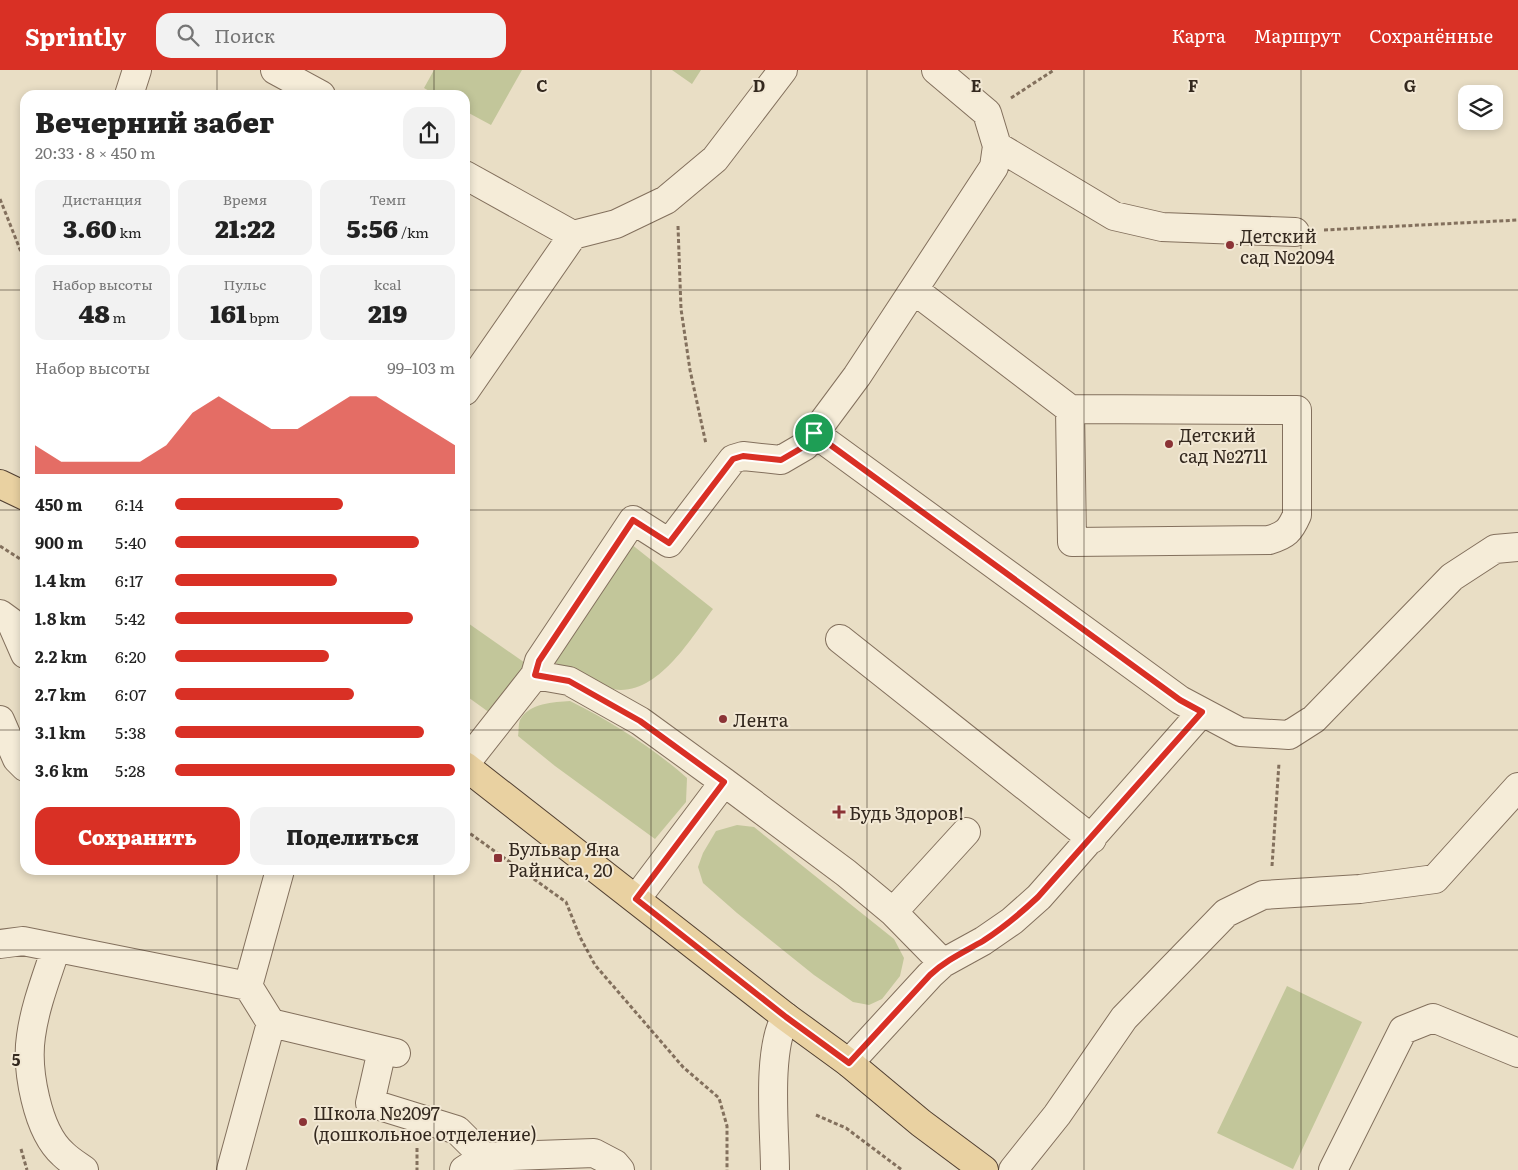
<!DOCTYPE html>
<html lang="ru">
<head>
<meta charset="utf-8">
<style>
	:root { --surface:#fff; --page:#f2f2f2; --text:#222; --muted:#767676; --accent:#d93025 }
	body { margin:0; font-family:Literata,serif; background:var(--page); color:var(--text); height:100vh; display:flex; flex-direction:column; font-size:19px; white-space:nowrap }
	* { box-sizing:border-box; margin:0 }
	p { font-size:16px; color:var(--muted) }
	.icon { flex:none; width:28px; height:28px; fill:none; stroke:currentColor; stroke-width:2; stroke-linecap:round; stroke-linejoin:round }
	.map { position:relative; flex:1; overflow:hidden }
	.drawer { position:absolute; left:20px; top:20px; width:450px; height:785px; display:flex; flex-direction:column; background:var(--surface); border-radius:15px; box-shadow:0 2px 8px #0003 }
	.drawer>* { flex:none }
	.buttons { position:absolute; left:1458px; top:15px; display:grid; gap:10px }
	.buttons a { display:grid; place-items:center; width:45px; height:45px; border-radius:10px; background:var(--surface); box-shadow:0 2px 8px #0003; font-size:25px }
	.pin { position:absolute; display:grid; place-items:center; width:42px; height:42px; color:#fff; margin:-21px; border:2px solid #fff; border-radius:50%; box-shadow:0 1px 5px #0007 }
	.round { display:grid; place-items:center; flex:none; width:52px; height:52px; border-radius:15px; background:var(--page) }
	.summary { display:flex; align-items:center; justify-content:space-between; height:85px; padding:0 15px }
	h1 { font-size:28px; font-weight:800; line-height:38px }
	.figures { display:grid; grid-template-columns:repeat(3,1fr); gap:8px; height:85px; padding:5px 15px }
	.figures div { display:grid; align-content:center; border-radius:12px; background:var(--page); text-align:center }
	.figures b { font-size:25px; font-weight:800 }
	.figures small { font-size:14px; font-weight:400 }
	.figures p { font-size:14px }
	.chart { height:140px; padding:10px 15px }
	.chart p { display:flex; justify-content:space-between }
	.chart svg { width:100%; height:90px; margin-top:5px; fill:var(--accent); opacity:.7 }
	.action { display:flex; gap:10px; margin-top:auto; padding:10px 15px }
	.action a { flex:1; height:58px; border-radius:15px; background:var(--accent); color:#fff; font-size:20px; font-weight:800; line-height:58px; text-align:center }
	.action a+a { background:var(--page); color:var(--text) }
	ul { padding:0 15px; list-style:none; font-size:16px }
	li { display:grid; grid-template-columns:80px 60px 1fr; align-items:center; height:38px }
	li i { height:12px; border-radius:6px; background:var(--accent) }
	header { display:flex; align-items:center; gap:30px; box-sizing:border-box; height:70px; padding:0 25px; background:var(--accent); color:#fff }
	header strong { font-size:24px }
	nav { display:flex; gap:28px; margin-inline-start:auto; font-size:18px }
	.search { width:350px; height:45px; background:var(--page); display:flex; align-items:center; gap:12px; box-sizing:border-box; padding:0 18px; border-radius:15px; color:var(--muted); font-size:19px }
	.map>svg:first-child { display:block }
	.green { fill:#c2c69a }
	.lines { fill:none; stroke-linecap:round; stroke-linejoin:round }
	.minor-casing { stroke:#83705d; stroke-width:30 }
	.major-casing { stroke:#513f31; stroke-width:30 }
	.path { stroke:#83705d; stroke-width:3; stroke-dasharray:4 2.5; stroke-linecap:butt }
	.minor { stroke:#f5ecd8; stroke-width:28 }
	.major { stroke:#e9d1a1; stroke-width:28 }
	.route-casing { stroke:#fff; stroke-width:10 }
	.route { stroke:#d93025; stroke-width:6 }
	.grid { fill:none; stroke:#34291f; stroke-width:1; stroke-opacity:0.55 }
	.poi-dot { fill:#8b3336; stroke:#f2e8d4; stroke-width:2 }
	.labels { text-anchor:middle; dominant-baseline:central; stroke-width:4; stroke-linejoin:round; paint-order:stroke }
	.poi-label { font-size:18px; fill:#34291f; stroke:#f2e8d4; text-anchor:start }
	.grid-label { font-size:16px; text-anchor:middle; font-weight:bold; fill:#34291f; stroke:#f2e8d4; stroke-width:4; stroke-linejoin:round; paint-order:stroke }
</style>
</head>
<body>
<header>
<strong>Sprintly</strong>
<div class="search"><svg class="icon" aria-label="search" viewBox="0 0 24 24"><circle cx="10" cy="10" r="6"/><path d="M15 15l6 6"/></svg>Поиск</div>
<nav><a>Карта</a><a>Маршрут</a><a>Сохранённые</a></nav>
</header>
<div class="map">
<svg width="1518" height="1100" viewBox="0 0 1518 1100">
	<rect width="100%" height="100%" fill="#e9dec5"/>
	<path class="green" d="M 434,0 L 522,0 L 491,55 L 465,41 L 465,25 L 436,25 L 424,18 Z
		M 672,0 L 701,0 L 692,14 Z
		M 631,474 L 713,539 C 691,568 662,619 621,620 C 603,620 567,600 551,590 Z
		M 465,551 L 528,595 L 490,643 L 465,625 Z
		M 570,631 C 612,652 652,677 687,708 L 686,732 L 655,769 L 555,696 L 518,666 C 519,662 518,655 520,650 C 529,633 554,632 570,631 Z
		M 737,755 L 754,757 L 894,869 L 904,888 L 900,906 L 882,929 L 869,935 L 853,932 L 814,905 L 737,843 L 703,813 L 698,797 L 703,783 L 716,761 Z
		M 1287,916 L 1362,952 L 1293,1099 L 1217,1063 Z"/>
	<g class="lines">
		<g class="minor-casing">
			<path id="minor" d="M 275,0 L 321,25
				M 129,25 L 137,0
				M 997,76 L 1114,146 L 1162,157 L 1295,162
				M 465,105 L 573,165 L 465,321
				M 573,165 L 616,154 L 666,130 L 715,89 L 783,0
				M 914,220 L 1070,339 L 1072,472 L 1269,470 C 1286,465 1290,461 1297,445 L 1297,340 L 1070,339
				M 814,363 L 1180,630 L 1240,662 L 1289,665 L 1314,649 L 1452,507 L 1495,479 L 1518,477
				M 0,544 L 11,552 L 25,584
				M 840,569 L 1092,769
				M 535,605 L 539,591 L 633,450 L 669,473 L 733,389 L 743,386 L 781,390 L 805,376 L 857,306 L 994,97 L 997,76 L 987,43 L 936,0
				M 0,650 L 17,689 L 25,697
				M 465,694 L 535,605 L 569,611 L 640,651 L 724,712 L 846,803 L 893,842 L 943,893 L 930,905 L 849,993
				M 636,829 L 724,712
				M 893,842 L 966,762
				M 0,874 L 23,871 L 248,916
				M 56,878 C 47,906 35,936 31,966 C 26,999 37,1061 63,1084 C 69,1090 77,1095 84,1100
				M 943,893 L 983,871 L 1012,851 L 1039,827 L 1202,642
				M 271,953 L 396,983
				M 382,980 L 370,1033 L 457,1060 L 484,1087
				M 231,1100 L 271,953 L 248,916 L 280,800
				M 464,1100 L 484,1087 L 594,1083 L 615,1094 L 620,1100
				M 775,1100 C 775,1062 766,979 786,947
				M 1013,1100 L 1057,1045 L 1124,948 L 1226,843 L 1263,825 L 1360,819 L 1435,809 L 1518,717
				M 1333,1100 L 1403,960 L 1433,948 L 1518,983"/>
		</g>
		<g class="major-casing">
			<path id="major" d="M 0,414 L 25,426
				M 465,696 L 786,947 L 849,993 L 921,1053 L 984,1100"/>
		</g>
		<path class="path" d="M 1011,28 L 1054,0
			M 0,129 L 25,192
			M 678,156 L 681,239 L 690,300 L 706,374
			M 1324,160 L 1518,150
			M 0,476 L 25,492
			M 465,760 L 566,832 L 580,867 L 595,895 L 683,997 L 719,1028 L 727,1056 L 727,1100
			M 1272,796 L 1279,693
			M 816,1045 L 846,1058 L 902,1100
			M 417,1078 L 417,1100
			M 21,1079 L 27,1100"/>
		<use href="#minor" class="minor"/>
		<use href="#major" class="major"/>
	</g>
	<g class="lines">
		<g class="route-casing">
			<path id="route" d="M 814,363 L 1180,630 L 1202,642 L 1038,827 C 1021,843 1003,858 983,871 C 964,882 946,890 930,905 L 849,993 L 786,947 L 636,829 L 724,712 L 640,651 L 569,611 L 535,605 L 539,591 L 633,450 L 669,473 L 733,389 L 743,386 L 781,390 L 805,376 Z"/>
		</g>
		<use href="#route" class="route"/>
	</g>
	<path class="grid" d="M 217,0 L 217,25M 434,0 L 434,25M 651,0 L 651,1100M 867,0 L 867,1100M 1084,0 L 1084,1100M 1301,0 L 1301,1100M 0,220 L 25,220M 465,220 L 1518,220M 0,440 L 25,440M 465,440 L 1518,440M 0,660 L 25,660M 465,660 L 1518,660M 217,800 L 217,1100M 434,800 L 434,1100M 0,880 L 1518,880"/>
	<g class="poi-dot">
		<circle cx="1230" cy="175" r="5"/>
		<circle cx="1169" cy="374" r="5"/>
		<circle cx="723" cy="649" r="5"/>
		<path d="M836.5 734.5h5v5h5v5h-5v5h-5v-5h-5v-5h5z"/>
		<rect x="493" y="783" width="10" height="10" rx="2.5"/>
		<circle cx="303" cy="1052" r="5"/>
	</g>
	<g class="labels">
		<g class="poi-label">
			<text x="1240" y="165">Детский<tspan x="1240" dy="21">сад №2094</tspan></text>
			<text x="1179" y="364">Детский<tspan x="1179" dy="21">сад №2711</tspan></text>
			<text x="733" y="649">Лента</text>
			<text x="849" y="742">Будь Здоров!</text>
			<text x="508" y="778">Бульвар Яна<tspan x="508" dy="21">Райниса, 20</tspan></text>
			<text x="313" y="1042">Школа №2097<tspan x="313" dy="21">(дошкольное отделение)</tspan></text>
		</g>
	</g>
	<g class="grid-label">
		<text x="542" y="22">C</text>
		<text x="759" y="22">D</text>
		<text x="976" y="22">E</text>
		<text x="1193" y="22">F</text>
		<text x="1410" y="22">G</text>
		<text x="16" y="996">5</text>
	</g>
</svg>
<div class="buttons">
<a><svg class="icon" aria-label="layers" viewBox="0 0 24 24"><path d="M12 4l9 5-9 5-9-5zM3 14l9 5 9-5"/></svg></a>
</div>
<div class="pin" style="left:814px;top:363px;background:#1e9e55"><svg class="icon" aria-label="arrive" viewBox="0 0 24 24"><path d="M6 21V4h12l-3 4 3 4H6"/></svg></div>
<section class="drawer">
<div class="summary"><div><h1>Вечерний забег</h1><p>20:33 · 8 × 450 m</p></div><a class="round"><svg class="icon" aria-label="share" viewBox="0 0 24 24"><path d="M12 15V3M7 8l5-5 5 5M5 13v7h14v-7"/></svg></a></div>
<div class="figures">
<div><p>Дистанция</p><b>3.60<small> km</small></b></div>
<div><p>Время</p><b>21:22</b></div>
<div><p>Темп</p><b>5:56<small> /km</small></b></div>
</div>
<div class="figures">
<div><p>Набор высоты</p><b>48<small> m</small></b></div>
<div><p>Пульс</p><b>161<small> bpm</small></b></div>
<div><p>kcal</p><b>219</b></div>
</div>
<div class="chart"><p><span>Набор высоты</span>99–103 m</p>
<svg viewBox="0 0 160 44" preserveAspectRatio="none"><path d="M0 44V30L10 38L20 38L30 38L40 38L50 30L60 14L70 6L80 14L90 22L100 22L110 14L120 6L130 6L140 14L150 22L160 30V44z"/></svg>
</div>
<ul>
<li><b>450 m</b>6:14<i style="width:60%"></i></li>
<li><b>900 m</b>5:40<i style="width:87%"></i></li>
<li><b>1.4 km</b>6:17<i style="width:58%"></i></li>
<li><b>1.8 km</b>5:42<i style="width:85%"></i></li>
<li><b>2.2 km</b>6:20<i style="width:55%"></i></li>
<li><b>2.7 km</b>6:07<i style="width:64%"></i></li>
<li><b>3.1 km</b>5:38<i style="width:89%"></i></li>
<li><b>3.6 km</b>5:28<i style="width:100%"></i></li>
</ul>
<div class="action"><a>Сохранить</a><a>Поделиться</a></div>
</section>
</div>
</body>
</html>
